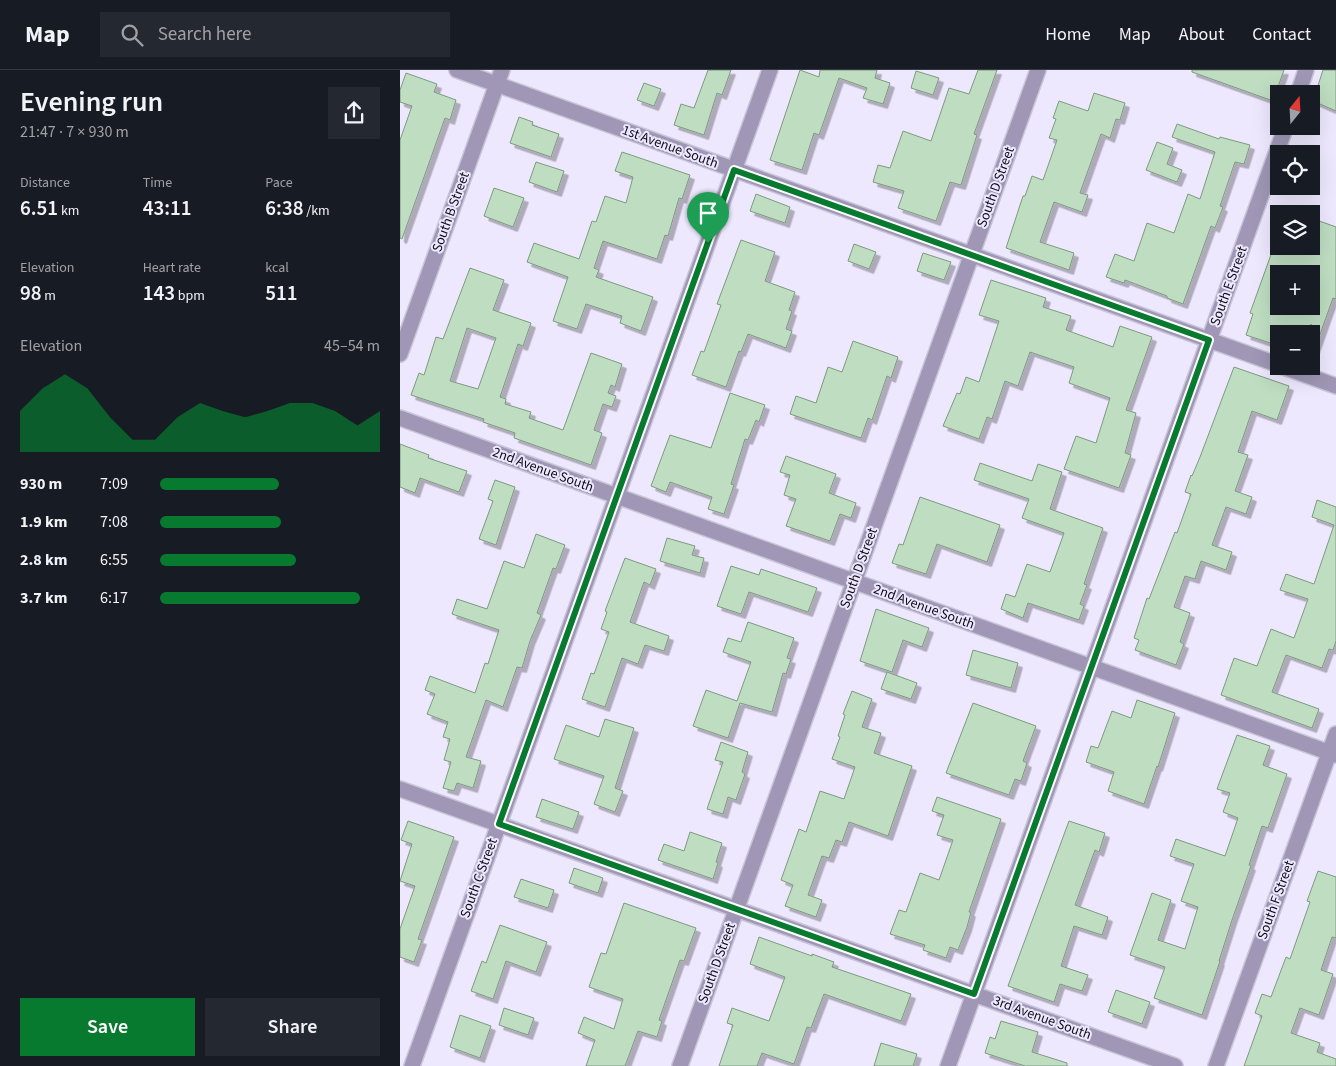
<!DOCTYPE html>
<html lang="en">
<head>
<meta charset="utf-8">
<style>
	:root { --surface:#171b24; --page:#242831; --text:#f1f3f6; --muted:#9ea1a6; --line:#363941; --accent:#077a2f }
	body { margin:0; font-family:"Source Sans 3",sans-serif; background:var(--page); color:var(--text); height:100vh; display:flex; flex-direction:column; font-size:19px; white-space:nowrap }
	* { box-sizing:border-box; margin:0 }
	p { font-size:16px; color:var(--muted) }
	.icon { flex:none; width:28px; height:28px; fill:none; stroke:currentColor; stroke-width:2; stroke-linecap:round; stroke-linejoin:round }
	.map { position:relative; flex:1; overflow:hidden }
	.details { display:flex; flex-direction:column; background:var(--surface); width:400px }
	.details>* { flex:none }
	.needle { width:32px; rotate:18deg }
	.buttons { position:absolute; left:870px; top:15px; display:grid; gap:10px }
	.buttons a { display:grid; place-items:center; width:50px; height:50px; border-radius:0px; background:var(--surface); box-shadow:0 5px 20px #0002; font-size:25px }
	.pin { position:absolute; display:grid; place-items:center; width:42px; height:42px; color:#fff; margin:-51px -21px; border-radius:50% 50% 50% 0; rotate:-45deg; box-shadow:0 0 5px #0007 }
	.pin .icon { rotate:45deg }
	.round { display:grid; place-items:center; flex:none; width:52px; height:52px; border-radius:0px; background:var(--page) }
	.overview { display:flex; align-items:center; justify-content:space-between; height:85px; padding:0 20px }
	h1 { font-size:28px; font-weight:600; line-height:38px }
	.metrics { display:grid; grid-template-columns:repeat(3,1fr); gap:8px; height:85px; padding:5px 20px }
	.metrics div { display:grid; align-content:center }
	.metrics b { font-size:21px; font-weight:600 }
	.metrics small { font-size:14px; font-weight:400 }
	.metrics p { font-size:14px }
	.chart { height:140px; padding:10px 20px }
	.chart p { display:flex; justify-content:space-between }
	.chart svg { width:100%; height:90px; margin-top:5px; fill:var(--accent); opacity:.7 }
	.primary-button { display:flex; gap:10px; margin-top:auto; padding:10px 20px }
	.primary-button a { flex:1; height:58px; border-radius:0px; background:var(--accent); color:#fff; font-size:20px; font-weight:600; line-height:58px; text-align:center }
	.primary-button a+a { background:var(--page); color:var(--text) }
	ul { padding:0 20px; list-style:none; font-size:16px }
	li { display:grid; grid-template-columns:80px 60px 1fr; align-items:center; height:38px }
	li i { height:12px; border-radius:6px; background:var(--accent) }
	header { display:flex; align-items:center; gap:30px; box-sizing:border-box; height:70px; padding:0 25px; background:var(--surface); border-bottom:1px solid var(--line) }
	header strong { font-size:24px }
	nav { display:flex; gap:28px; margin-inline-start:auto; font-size:18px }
	.search { width:350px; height:45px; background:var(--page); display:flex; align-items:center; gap:12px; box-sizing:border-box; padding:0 18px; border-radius:0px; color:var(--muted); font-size:19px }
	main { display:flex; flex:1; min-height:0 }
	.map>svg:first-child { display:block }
	.building { fill:#beddc1; stroke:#7d9a80; fill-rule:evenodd; filter:url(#shadow) }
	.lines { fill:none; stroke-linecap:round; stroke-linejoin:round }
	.minor-casing { stroke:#cac4d9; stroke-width:18 }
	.minor { stroke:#9f97b5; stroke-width:15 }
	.route-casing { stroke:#fff; stroke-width:10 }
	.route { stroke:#077a2f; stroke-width:6 }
	.labels { text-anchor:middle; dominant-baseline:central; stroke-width:4; stroke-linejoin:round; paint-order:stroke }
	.street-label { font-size:14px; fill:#0e0a16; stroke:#eee8fe }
</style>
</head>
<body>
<header>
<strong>Map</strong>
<div class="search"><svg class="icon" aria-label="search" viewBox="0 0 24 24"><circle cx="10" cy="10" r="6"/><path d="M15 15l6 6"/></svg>Search here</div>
<nav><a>Home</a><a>Map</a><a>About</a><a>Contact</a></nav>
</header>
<main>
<section class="details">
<div class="overview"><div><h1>Evening run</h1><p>21:47 · 7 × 930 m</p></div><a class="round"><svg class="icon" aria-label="share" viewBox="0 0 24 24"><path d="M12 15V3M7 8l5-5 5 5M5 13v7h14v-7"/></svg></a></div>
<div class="metrics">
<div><p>Distance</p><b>6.51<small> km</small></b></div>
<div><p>Time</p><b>43:11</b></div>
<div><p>Pace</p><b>6:38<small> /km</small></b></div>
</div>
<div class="metrics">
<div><p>Elevation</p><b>98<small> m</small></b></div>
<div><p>Heart rate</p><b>143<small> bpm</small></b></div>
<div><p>kcal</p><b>511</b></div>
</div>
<div class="chart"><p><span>Elevation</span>45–54 m</p>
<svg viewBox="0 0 160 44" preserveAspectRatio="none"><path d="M0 44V24L10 13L20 6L30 13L40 27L50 38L60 38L70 27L80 20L90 24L100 27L110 24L120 20L130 20L140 24L150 31L160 24V44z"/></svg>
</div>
<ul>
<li><b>930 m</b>7:09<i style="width:54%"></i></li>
<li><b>1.9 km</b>7:08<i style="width:55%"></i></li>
<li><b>2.8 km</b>6:55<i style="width:62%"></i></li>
<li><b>3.7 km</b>6:17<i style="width:91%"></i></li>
</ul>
<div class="primary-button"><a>Save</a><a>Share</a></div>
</section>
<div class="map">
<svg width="936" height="996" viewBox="0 0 936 996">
	<defs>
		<filter id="shadow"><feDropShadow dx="4.5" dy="4.5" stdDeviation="0" flood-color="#0004"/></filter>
	</defs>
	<rect width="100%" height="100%" fill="#eee8fe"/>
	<path class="building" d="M 308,0 L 331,0 L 322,25 L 317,23 L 304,65 L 274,55 L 281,34 L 294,38 Z
		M 400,0 L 419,7 L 420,0 L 477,0 L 475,8 L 490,13 L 483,34 L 463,28 L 467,18 L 439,8 L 419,65 L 414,63 L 402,100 L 370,90 Z
		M 578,0 L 597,0 L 574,64 L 577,65 L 561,115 L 550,112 L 536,151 L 498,138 L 504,121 L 473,112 L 478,95 L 490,98 L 503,61 L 531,71 L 549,18 L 569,24 Z
		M 792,0 L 884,0 L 873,31 L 792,2 Z
		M 923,0 L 936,0 L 936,41 L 913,31 Z
		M 516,1 L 539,8 L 533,25 L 511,18 Z
		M 6,3 L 37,14 L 34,22 L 56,30 L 50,50 L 45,48 L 2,169 L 0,168 L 0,70 L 12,36 L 0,32 L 0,20 Z
		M 244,13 L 261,19 L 254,36 L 237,30 Z
		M 694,23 L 725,33 L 720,50 L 716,49 L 710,68 L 701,64 L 680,123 L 688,125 L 682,142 L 654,132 L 640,172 L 674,183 L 669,200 L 606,178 L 623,126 L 625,126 L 632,106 L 643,110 L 657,70 L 649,68 L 656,49 L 653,48 L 659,31 L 688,41 Z
		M 119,47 L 133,52 L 132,55 L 159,64 L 151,87 L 110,73 Z
		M 777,54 L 819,69 L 820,67 L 850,75 L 844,94 L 835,92 L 820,136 L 823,137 L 815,158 L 811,156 L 783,234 L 767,228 L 767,226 L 725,210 L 724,213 L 706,207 L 715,184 L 734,191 L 747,153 L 774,163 L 788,124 L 800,129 L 815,82 L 772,67 Z
		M 757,72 L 773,78 L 767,94 L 782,100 L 777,112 L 746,100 Z
		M 222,82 L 290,105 L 282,129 L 279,128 L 268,166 L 265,165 L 257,189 L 203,171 L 194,198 L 199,200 L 196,207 L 253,227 L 241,261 L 220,253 L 222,246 L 186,234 L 177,259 L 153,251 L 168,207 L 127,192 L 134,173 L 179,189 L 192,151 L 196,152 L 205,126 L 226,133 L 233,107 L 215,101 Z
		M 136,92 L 164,101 L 157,122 L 129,112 Z
		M 94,118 L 124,128 L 113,157 L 84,146 Z
		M 356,124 L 390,137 L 385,153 L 350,141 Z
		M 911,148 L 936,157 L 936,229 L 933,228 L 913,284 L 911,284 L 911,254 L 908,264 L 879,264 L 879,276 L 846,265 L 853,244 L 850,243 L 877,168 L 879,168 L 879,176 L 911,176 ZM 879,204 L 911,204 L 911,236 L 879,236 Z
		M 341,170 L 375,182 L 365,211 L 395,222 L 389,240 L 392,241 L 386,259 L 392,261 L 386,278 L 348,264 L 341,282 L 339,281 L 326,317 L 292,305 L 301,281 L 304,282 L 321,235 L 317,234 Z
		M 454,174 L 476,182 L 469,199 L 448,191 Z
		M 523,183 L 551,192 L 544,210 L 517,201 Z
		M 70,198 L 104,210 L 93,240 L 131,253 L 123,276 L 118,274 L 100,327 L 106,329 L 105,334 L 131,342 L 129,348 L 163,360 L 191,283 L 222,294 L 215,317 L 211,315 L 208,323 L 216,326 L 212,337 L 203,334 L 194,360 L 202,363 L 191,395 L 114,368 L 115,363 L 83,352 L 84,349 L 11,325 L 19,303 L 24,305 L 36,267 L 43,269 ZM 67,258 L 96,268 L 78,319 L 50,311 Z
		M 591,210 L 646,228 L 643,237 L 671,246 L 666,260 L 713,277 L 720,256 L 752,267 L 726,340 L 736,343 L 725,383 L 731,385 L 719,418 L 664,399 L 676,366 L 696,373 L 710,328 L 669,313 L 674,297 L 630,282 L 618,316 L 605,311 L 592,349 L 587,347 L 579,369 L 543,356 L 557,323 L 560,324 L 566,307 L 579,312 L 599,251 L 579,245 Z
		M 453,271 L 498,287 L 491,308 L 487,306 L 472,350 L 468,348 L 461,368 L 390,344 L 396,326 L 416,333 L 428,297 L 442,302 Z
		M 834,297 L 889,316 L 877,350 L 852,341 L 838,382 L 848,385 L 835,421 L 852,427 L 846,444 L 826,437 L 812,475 L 832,482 L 826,500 L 801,491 L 795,509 L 785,506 L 774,537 L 790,543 L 780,572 L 784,574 L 776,595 L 735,580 L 739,570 L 734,568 L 747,528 L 749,529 L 775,462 L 777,463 L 791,424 L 785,422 L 791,405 L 792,406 L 800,387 Z
		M 330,323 L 365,335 L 359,352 L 356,350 L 348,370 L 345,369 L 331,414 L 334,415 L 324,444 L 308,439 L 312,427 L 270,412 L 266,422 L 251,416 L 270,365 L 311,378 Z
		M 0,374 L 29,385 L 28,388 L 67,401 L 59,422 L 20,408 L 15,423 L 0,417 Z
		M 386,386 L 436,404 L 429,423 L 456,433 L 451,448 L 440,444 L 430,471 L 386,456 L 396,429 L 384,425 L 390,405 L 380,402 Z
		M 580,393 L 632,411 L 638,394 L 662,402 L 650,439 L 703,458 L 684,514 L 687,515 L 680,534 L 684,536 L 679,550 L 628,533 L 623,548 L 601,539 L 606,524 L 615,527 L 627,494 L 650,502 L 664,463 L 622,448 L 629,429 L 574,410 Z
		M 95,410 L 115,417 L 96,475 L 79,469 L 93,431 L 88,429 Z
		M 520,427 L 600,455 L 587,492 L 537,474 L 526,504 L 492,493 L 499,474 L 503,475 Z
		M 917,430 L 936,437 L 936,571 L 933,580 L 929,579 L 922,598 L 886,585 L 872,622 L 919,639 L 912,658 L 821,625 L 834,588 L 857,596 L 871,559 L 894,568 L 908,529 L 880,520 L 886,504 L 914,514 L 934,455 L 912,447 Z
		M 136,464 L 165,475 L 156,499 L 153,498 L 137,543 L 141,545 L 130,571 L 122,598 L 117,597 L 103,637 L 86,630 L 66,687 L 81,691 L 73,718 L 57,713 L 54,721 L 43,718 L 51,692 L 44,690 L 50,669 L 43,667 L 48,652 L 27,644 L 35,624 L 25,620 L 30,606 L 75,623 L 85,593 L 88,594 L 99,560 L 52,544 L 57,529 L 87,539 L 104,491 L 124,498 Z
		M 267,468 L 295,476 L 292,485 L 304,488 L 300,503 L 260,491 Z
		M 225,488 L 256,499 L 250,515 L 244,512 L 230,552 L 269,566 L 264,581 L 245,575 L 238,594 L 222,588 L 205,637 L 182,629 L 191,603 L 194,604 L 209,562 L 201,559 L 207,542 L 205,541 Z
		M 331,496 L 359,505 L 361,499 L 417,518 L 408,542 L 349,522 L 341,544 L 317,536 Z
		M 476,539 L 529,558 L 522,577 L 503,570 L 492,602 L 460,591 Z
		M 348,552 L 394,568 L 387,588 L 391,589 L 386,604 L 383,603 L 372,642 L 340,633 L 328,668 L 293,656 L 306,620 L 337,631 L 351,592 L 323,582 L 328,568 L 341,572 Z
		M 573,580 L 618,593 L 611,618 L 566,605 Z
		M 487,602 L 517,613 L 511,629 L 481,619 Z
		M 452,621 L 472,629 L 462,657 L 481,663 L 474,683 L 512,696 L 488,766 L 449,752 L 442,772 L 436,770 L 429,788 L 422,786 L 408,825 L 422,830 L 416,847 L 385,836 L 393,815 L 381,810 L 399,759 L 406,762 L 420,721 L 444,729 L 455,697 L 432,689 L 440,667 L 438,666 L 445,645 L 443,644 Z
		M 737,630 L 775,643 L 758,697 L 757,696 L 744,734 L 708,721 L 714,702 L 686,692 L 691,676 L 698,678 L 712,641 L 731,648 Z
		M 573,633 L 636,656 L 623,691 L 627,693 L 621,711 L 615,709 L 609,725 L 546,703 Z
		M 205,649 L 234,658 L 215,718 L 223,721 L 215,742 L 194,734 L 204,706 L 154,689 L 166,655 L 199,667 Z
		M 837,665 L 870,676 L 863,695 L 887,704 L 868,758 L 862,756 L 849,795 L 851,796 L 832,850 L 819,891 L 820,891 L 802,945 L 754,928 L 765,897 L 730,885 L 752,823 L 771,830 L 758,870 L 785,879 L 798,837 L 781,831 L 794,794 L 770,786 L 776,769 L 825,786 L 838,748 L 823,742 L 830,723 L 817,719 Z
		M 321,672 L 348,682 L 342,702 L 345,704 L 336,730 L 328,727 L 323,744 L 307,739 L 323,692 L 315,690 Z
		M 537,727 L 601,749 L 569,842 L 571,842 L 567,857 L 558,880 L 550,877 L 546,888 L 523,880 L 525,875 L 490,864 L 499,840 L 506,842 L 520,803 L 539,810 L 553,770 L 537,765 L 544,745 L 532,741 Z
		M 142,729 L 179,742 L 173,759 L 136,747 Z
		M 8,751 L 54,767 L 18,869 L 22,870 L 14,892 L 0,887 L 0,859 L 15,816 L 0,811 L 12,774 L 1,770 Z
		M 669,751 L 705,763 L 699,782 L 695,780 L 675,835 L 708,847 L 702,865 L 674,856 L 661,896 L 688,905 L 682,921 L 660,914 L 654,932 L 608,916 Z
		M 290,762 L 322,773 L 316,792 L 318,793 L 313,809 L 258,790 L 264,774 L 284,781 Z
		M 174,798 L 203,808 L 198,823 L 169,813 Z
		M 918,801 L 936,807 L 936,868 L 932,867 L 921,900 L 933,904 L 919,945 L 900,938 L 891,963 L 920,973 L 917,982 L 936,989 L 936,996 L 844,996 L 862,946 L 855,943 L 862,924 L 871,927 L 886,887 L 890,889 L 910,832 L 907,831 Z
		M 121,809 L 154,820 L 148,838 L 114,827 Z
		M 224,833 L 296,858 L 284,891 L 280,890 L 259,950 L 262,951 L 257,967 L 238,961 L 225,996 L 186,996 L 195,970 L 178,963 L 184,947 L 214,959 L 223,929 L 189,917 L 201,883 L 206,884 Z
		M 100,855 L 147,872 L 136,902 L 106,891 L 93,929 L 71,921 L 82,891 L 86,893 Z
		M 359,867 L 412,886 L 412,884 L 434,892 L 432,897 L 511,924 L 501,951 L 424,924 L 411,958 L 407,957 L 394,994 L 362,983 L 357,996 L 319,996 L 333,955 L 327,953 L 332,938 L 369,951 L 385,907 L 350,894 Z
		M 716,920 L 750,932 L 742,954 L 708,942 Z
		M 104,938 L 134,948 L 128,965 L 99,955 Z
		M 60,945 L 91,956 L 80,988 L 50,977 Z
		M 601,951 L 638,962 L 632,982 L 667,993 L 667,996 L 625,996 L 585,983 L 590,967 L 595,969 Z
		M 481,973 L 517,984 L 513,996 L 474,996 Z"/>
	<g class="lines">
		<g class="minor-casing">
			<path id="minor" d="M 57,0 L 879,295
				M 898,24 L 906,0
				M 0,284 L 102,0
				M 881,296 L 936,316
				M 0,348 L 936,685
				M 0,719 L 775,996
				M 12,996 L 370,0
				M 280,996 L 638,0
				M 548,996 L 886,56
				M 816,996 L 936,664"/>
		</g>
		<use href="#minor" class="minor"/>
	</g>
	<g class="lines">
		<g class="route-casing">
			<path id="route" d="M 334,100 L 809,270 L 574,924 L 99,754 Z"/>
		</g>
		<use href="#route" class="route"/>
	</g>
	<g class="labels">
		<g class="street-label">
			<text transform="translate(270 77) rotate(20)">1st Avenue South</text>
			<text transform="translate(596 117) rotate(-70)">South D Street</text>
			<text transform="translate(51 142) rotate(-70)">South B Street</text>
			<text transform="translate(829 216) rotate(-70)">South E Street</text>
			<text transform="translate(143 400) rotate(20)">2nd Avenue South</text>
			<text transform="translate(459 498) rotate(-70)">South D Street</text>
			<text transform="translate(524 537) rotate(20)">2nd Avenue South</text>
			<text transform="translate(79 808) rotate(-70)">South C Street</text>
			<text transform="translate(876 830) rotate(-70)">South F Street</text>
			<text transform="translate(317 893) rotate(-70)">South D Street</text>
			<text transform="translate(642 948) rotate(20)">3rd Avenue South</text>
		</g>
	</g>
</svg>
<div class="buttons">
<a><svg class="needle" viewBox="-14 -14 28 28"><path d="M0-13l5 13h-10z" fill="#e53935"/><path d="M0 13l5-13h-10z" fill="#9ea1a6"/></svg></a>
<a><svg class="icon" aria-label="locate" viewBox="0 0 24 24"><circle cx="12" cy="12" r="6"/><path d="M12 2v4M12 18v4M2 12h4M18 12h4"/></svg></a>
<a><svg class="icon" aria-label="layers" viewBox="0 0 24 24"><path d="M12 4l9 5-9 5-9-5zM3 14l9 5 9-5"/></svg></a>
<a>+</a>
<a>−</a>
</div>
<div class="pin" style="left:308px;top:173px;background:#1e9e55"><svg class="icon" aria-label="arrive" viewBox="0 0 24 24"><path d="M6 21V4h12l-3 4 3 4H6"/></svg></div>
</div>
</main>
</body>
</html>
